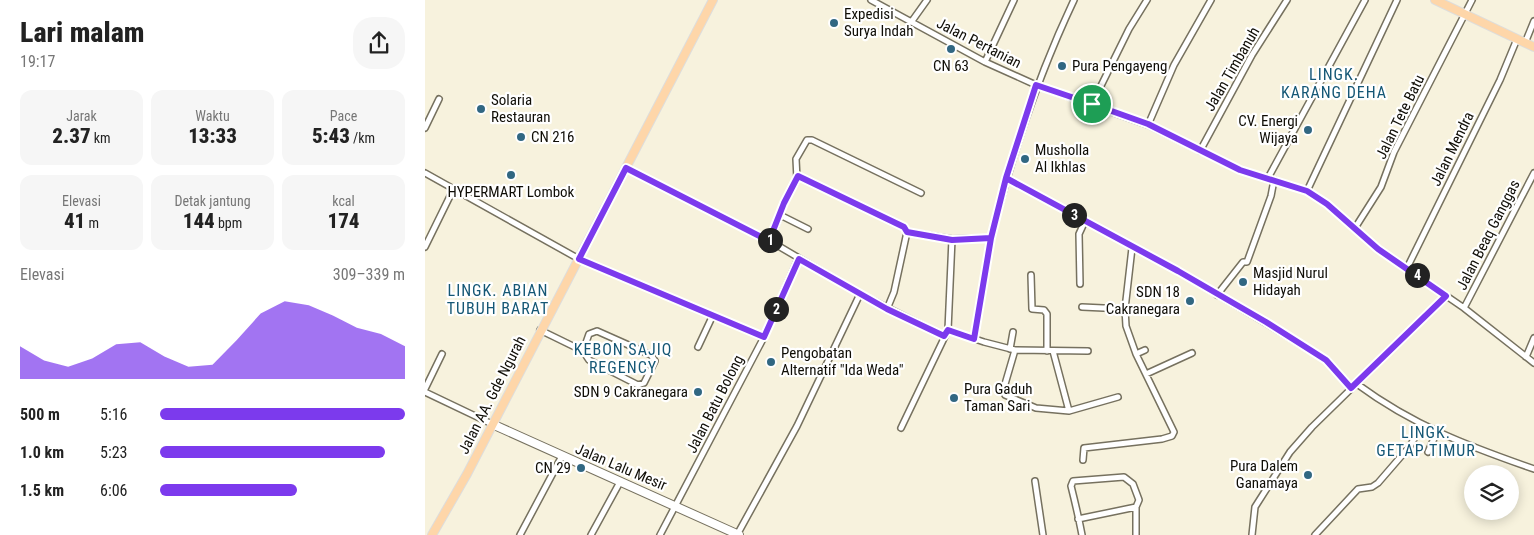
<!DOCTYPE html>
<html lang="id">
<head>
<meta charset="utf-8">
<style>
	:root { --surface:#fff; --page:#f6f6f6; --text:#222; --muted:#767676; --accent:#7c3aed }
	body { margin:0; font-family:"Roboto Condensed",sans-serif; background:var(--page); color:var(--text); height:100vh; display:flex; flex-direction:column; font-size:19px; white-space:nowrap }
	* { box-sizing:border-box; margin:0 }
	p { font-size:16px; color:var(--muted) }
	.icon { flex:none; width:28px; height:28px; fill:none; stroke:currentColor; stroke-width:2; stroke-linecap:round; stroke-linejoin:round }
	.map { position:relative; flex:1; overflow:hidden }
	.panel { display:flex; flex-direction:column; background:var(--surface); width:425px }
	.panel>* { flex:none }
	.controls { position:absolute; left:1039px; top:465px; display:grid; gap:10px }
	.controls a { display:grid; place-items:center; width:55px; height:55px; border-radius:50%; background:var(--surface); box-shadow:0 2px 12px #0003; font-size:25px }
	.pin { position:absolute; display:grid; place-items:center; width:42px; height:42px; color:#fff; margin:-21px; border:2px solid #fff; border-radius:50%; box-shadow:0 1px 5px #0007 }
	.km { position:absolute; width:25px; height:25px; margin:-12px; border-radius:50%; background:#222; color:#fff; font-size:14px; line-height:25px; text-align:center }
	.round { display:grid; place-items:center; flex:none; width:52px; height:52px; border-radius:20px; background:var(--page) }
	.headline { display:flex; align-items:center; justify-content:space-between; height:85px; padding:0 20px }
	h1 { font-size:28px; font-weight:800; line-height:38px }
	.figures { display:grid; grid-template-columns:repeat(3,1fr); gap:8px; height:85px; padding:5px 20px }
	.figures div { display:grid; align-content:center; border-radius:12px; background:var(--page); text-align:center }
	.figures b { font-size:21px; font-weight:800 }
	.figures small { font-size:14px; font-weight:400 }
	.figures p { font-size:14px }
	.chart { height:140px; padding:10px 20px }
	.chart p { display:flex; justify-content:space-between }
	.chart svg { width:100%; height:90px; margin-top:5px; fill:var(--accent); opacity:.7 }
	ul { padding:0 20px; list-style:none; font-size:16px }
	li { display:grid; grid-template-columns:80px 60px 1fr; align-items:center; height:38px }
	li i { height:12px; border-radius:6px; background:var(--accent) }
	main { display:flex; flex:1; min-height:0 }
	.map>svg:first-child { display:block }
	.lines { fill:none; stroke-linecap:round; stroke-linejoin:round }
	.street-casing { stroke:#76715f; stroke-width:8 }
	.secondary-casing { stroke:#76715f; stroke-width:10 }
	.primary-casing { stroke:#dddddc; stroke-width:10 }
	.street { stroke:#fff; stroke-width:5 }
	.secondary { stroke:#fff; stroke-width:8 }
	.primary { stroke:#fed6a9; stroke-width:8 }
	.route-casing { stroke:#fff; stroke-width:10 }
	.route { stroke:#7c3aed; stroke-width:6 }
	.poi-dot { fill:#316782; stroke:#fff; stroke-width:2 }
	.labels { text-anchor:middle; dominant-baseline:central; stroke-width:4.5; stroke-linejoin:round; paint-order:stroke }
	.poi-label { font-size:15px; fill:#0f0d06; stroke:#fff; text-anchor:start }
	.street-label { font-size:15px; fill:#0f0d06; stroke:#fff }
	.neighbourhood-label { font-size:16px; letter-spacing:1px; fill:#155775; stroke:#fff }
</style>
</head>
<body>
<main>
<section class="panel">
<div class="headline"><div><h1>Lari malam</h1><p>19:17</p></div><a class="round"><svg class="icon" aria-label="share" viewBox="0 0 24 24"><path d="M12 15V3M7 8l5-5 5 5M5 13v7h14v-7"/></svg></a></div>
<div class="figures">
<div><p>Jarak</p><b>2.37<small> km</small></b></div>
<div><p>Waktu</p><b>13:33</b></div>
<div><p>Pace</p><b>5:43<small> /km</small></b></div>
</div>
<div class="figures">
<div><p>Elevasi</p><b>41<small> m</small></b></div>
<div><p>Detak jantung</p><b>144<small> bpm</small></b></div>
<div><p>kcal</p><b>174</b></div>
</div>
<div class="chart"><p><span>Elevasi</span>309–339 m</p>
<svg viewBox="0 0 160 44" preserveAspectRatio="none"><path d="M0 44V28L10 35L20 38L30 34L40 27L50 26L60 33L70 38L80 37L90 25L100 12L110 6L120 8L130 13L140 19L150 22L160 28V44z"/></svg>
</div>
<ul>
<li><b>500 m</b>5:16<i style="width:100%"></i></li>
<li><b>1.0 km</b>5:23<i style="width:92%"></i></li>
<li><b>1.5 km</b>6:06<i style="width:56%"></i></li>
</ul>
</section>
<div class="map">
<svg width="1109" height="535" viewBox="0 0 1109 535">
	<rect width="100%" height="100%" fill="#f7f2dd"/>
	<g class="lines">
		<g class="street-casing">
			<path id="street" d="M 446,0 L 560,62 L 611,85 L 723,125 L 815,170 L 882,191 L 902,204 L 953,249 L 1039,308 L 1109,363
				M 487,21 L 502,0
				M 1100,43 L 1109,21
				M 560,62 L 589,0
				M 667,104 L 704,29 L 722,0
				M 723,125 L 749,65 L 786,0
				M 0,128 L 14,99
				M 775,151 L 827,55 L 862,0
				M 201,168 L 345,241 L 435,294 L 372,426 L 312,535
				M 0,173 L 154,259 L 339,337
				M 373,176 L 479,227 L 482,232
				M 581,178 L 753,271 L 841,323 L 901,360 L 926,388
				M 843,178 L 940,0
				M 882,191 L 972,0
				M 355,215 L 383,229
				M 930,228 L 956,187 L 969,152 L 1047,0
				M 482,232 L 527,239
				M 345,241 L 359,203 L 372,179 L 371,159 L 382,140 L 387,140 L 496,193
				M 0,247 L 28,190
				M 982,268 L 1075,80 L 1092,39
				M 606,275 L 607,309 L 619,310 L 622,314 L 622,351
				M 655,284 L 654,234 L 660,221
				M 435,294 L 519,336
				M 792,295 L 818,262 L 822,262 L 846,196 L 849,180
				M 657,307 L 700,309
				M 1039,308 L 1109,173
				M 462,309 L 469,292 L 482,232
				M 115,330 L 158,351 L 164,360 L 213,385 L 219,383 L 230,361 L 226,355 L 172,331 L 164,334 L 158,351
				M 523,330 L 527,239 L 566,238 C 587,154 612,78 649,0
				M 523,330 L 559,342 L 590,350 L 663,351
				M 549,339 L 566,238
				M 273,347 L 288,315
				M 585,349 L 588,332
				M 590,350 L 578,391 L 580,395 L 611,408 L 644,411
				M 628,351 L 644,411 L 693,397
				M 711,354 L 720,350
				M 1101,357 L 1109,338
				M 721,374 L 767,353
				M 932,384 C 989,426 1043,446 1109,469
				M 0,389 L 17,354
				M 0,392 L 67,424
				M 476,428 L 523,330
				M 1003,452 L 1012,432
				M 658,460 L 659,448 L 737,439 L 747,436 L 749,432 L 711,354 L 701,326 L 700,309 L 707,248
				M 610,481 L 618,535
				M 653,519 L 711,507 L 714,500 L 708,484 L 699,477 L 648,481 L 646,486 C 650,502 654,519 657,535
				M 95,535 L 137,456
				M 166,535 L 195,482
				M 235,535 L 339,337 L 373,259
				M 711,535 L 711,507
				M 827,535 L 830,507 L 865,452 L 887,427 L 1021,296
				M 890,535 L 933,489 L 947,487 L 953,483 L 985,446 L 997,425"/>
		</g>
		<g class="secondary-casing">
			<path id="secondary" d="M 67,424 L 314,535"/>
		</g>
		<g class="primary-casing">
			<path id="primary" d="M 1010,0 L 1109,47
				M 7,535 L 42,474 L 288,0"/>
		</g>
		<use href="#street" class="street"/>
		<use href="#secondary" class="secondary"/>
		<use href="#primary" class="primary"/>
	</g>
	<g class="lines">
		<g class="route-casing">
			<path id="route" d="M 667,104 L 611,85 L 581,178 L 566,238 L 527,240 L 482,232 L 479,227 L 373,176 L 359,203 L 344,241 L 201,168 L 154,259 L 339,337 L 374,259 L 462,309 L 519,336 L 523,330 L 549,339 L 566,238 L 581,178 L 753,271 L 841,322 L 901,360 L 926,388 L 1021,296 L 953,249 L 902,204 L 882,191 L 815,170 L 723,124 L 667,104"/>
		</g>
		<use href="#route" class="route"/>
	</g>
	<g class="poi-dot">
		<circle cx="409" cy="23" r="5"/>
		<circle cx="526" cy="49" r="5"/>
		<circle cx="637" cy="66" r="5"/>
		<circle cx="56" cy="109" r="5"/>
		<circle cx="883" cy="130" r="5"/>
		<circle cx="96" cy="137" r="5"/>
		<circle cx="600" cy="159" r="5"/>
		<circle cx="86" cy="175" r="5"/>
		<circle cx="818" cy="282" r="5"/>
		<circle cx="765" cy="301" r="5"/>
		<circle cx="346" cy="362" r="5"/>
		<circle cx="273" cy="392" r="5"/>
		<circle cx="529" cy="398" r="5"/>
		<circle cx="156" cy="468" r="5"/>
		<circle cx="883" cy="475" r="5"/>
	</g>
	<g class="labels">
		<g class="poi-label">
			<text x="419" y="14">Expedisi<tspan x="419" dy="17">Surya Indah</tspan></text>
			<text x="526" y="66" text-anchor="middle">CN 63</text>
			<text x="647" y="66">Pura Pengayeng</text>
			<text x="66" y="100">Solaria<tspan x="66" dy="17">Restauran</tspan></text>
			<text x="873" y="121" text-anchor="end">CV. Energi<tspan x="873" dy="17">Wijaya</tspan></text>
			<text x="106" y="137">CN 216</text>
			<text x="610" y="150">Musholla<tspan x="610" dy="17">Al Ikhlas</tspan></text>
			<text x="86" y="192" text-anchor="middle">HYPERMART Lombok</text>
			<text x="828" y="273">Masjid Nurul<tspan x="828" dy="17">Hidayah</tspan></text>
			<text x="755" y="292" text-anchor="end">SDN 18<tspan x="755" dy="17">Cakranegara</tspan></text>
			<text x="356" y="353">Pengobatan<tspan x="356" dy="17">Alternatif "Ida Weda"</tspan></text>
			<text x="539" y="389">Pura Gaduh<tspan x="539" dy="17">Taman Sari</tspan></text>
			<text x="263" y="392" text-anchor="end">SDN 9 Cakranegara</text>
			<text x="873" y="466" text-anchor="end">Pura Dalem<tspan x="873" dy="17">Ganamaya</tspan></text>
			<text x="146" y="468" text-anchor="end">CN 29</text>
		</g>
		<g class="street-label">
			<text transform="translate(554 43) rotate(27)">Jalan Pertanian</text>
			<text transform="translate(807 69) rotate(-60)">Jalan Timbanuh</text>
			<text transform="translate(975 117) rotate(-64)">Jalan Tete Batu</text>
			<text transform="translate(1027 149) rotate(-64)">Jalan Mendra</text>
			<text transform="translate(1063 235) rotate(-63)">Jalan Beaq Ganggas</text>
			<text transform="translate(67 395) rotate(-63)">Jalan AA. Gde Ngurah</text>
			<text transform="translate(290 404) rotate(-63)">Jalan Batu Bolong</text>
			<text transform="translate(196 467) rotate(23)">Jalan Lalu Mesir</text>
		</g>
		<g class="neighbourhood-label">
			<text x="909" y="74">LINGK.<tspan x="909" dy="18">KARANG DEHA</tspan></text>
			<text x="73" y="290">LINGK. ABIAN<tspan x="73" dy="18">TUBUH BARAT</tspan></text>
			<text x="198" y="349">KEBON SAJIQ<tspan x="198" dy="18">REGENCY</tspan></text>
			<text x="1001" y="432">LINGK.<tspan x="1001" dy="18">GETAP TIMUR</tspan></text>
		</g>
	</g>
</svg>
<div class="controls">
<a><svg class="icon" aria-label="layers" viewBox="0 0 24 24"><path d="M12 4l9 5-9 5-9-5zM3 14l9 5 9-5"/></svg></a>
</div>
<div class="pin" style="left:667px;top:104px;background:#1e9e55"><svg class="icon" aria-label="arrive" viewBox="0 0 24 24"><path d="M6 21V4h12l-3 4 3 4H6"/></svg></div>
<b class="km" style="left:345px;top:240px">1</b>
<b class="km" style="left:351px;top:309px">2</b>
<b class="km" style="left:649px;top:215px">3</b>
<b class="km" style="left:992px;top:275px">4</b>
</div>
</main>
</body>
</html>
